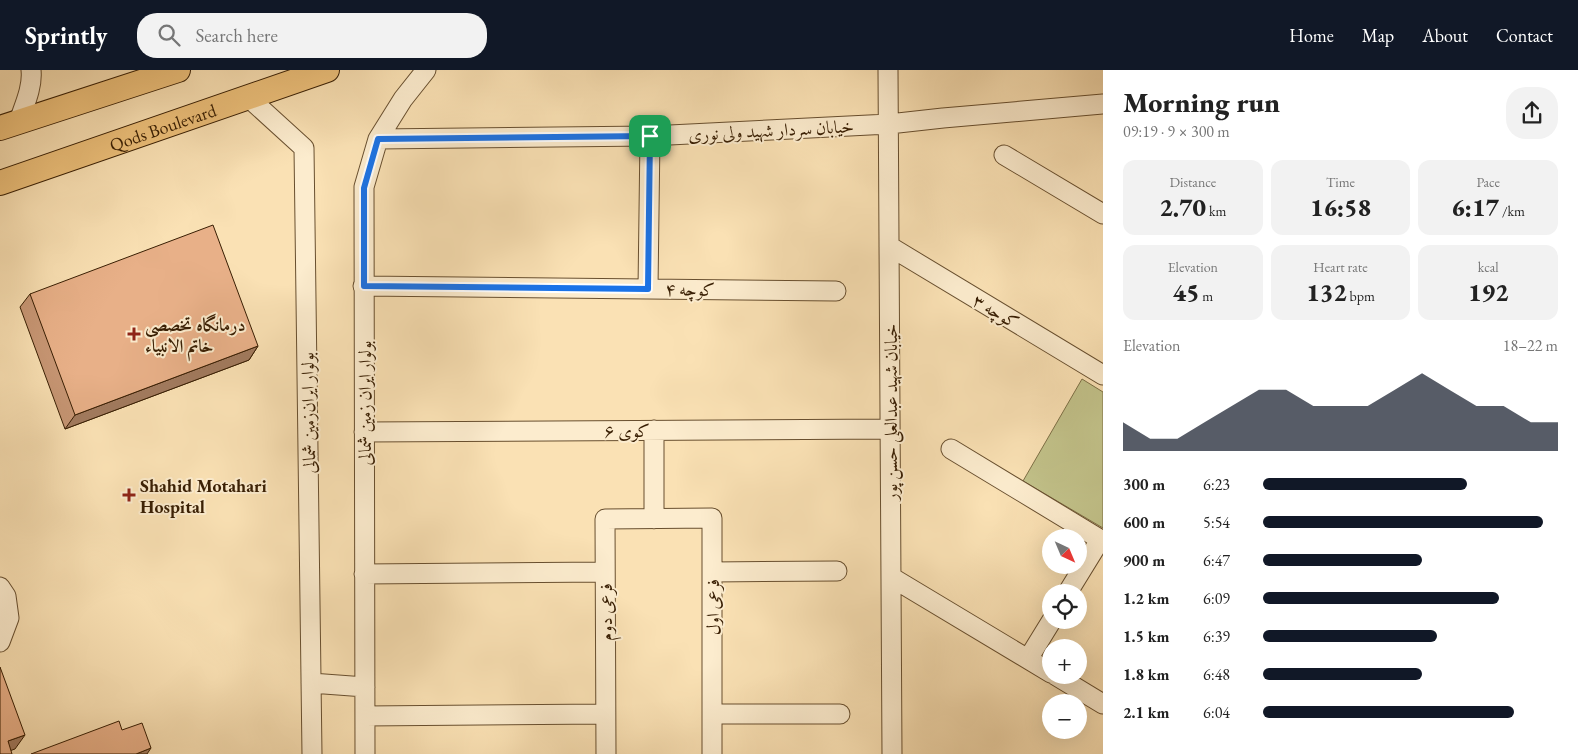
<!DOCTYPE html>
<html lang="en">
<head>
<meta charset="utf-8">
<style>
	:root { --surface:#fff; --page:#f2f2f2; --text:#222; --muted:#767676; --accent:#111827 }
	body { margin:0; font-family:"EB Garamond",Amiri,serif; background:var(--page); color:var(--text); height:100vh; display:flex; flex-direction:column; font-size:19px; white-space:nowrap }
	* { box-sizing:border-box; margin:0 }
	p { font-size:16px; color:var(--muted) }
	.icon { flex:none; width:28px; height:28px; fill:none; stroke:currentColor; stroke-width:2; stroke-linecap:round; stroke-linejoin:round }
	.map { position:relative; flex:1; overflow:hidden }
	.details { display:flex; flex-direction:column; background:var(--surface); width:475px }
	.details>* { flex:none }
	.needle { width:32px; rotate:136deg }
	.fabs { position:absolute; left:1042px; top:459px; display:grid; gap:10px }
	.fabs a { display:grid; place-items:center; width:45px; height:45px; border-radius:50%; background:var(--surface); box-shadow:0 5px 20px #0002; font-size:25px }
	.pin { position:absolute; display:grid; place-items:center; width:42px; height:42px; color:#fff; margin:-21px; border-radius:10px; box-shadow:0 2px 8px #0006 }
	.round { display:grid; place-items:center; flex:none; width:52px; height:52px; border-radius:20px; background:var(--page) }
	.summary { display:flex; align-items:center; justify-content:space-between; height:85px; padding:0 20px }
	h1 { font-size:28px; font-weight:800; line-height:38px }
	.stats { display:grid; grid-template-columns:repeat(3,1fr); gap:8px; height:85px; padding:5px 20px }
	.stats div { display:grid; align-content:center; border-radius:12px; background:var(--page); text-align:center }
	.stats b { font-size:25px; font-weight:800 }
	.stats small { font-size:14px; font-weight:400 }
	.stats p { font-size:14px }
	.chart { height:140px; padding:10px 20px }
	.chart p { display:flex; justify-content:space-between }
	.chart svg { width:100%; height:90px; margin-top:5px; fill:var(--accent); opacity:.7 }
	ul { padding:0 20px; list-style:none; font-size:16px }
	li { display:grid; grid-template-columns:80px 60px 1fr; align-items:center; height:38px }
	li i { height:12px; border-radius:6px; background:var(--accent) }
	header { display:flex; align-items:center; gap:30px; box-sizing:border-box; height:70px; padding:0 25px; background:var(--accent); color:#fff }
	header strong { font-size:24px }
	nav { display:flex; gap:28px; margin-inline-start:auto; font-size:18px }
	.search { width:350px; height:45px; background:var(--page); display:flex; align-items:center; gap:12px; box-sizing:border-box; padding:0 18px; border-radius:20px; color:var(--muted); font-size:19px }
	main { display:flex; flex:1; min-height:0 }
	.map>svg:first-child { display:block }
	.green { fill:#c2c28a; stroke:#7d7046 }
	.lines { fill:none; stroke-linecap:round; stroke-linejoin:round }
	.minor-casing { stroke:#684f2f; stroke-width:21 }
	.major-casing { stroke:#381e03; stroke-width:26 }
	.minor { stroke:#fcecce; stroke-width:19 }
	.major { stroke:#edc07a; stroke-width:24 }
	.wall { fill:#c89775; stroke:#381e03 }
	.shaded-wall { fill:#a27b5f; stroke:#381e03 }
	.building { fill:#e8b088; stroke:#381e03 }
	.route-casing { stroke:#fff; stroke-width:10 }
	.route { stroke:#1a73e8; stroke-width:6 }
	.poi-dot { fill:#8f2418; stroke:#fcecce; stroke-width:2 }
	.labels { text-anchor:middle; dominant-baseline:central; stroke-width:4; stroke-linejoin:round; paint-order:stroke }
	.street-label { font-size:18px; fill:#381e03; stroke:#fcecce }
	.poi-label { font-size:18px; font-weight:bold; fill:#381e03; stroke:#fcecce; text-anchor:start }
</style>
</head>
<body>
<header>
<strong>Sprintly</strong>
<div class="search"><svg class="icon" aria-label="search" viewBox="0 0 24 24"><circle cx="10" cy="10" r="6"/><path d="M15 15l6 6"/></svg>Search here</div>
<nav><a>Home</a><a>Map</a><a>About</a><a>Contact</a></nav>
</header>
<main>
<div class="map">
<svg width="1103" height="684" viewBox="0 0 1103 684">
	<rect width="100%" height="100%" fill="#fae1b4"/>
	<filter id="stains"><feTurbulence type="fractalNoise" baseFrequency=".004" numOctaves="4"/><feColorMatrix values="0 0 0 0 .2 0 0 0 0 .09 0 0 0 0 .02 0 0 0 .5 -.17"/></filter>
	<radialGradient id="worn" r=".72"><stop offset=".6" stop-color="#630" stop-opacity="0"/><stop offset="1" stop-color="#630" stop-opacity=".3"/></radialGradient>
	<path class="green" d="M 1082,309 L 1103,322 L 1103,458 L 1023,411 Z"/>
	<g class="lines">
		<g class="minor-casing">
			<path id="minor" d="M 888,0 L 892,684
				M 248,27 L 304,78 L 312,684
				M 19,51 C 24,36 33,17 31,0
				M 378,69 L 650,66 L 889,54 L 943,48 L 1103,34
				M 1004,85 L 1103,144
				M 889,176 L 1103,305
				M 363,216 L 836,221
				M 648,219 L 650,66
				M 364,362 L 890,359
				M 951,379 L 1103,471
				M 654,449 L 654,360
				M 712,502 L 837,501
				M 364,504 L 605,502
				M 891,507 L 1051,603
				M 0,517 L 6,526 L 9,548 L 0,572
				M 1068,522 L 1100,470
				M 1028,589 L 1052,550
				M 1055,605 L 1103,634
				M 311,613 L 365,617
				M 712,644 L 840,644
				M 365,646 L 605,644
				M 365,684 L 364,117 L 378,69 L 403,29 L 426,0
				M 606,684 L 605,449 L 712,448 L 712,684"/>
		</g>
		<g class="major-casing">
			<g id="major">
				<path d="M 0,58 L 178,0"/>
				<path id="s1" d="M 0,113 L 327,0"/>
			</g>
		</g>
		<use href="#minor" class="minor"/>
		<use href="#major" class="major"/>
	</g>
	<path class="wall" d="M 30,224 L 258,276 L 249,290 L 65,359 L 20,237 Z"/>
	<path class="shaded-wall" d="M 258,276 L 249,290 L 65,359 L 75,345 Z
		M 25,665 L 15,679 L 1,684 L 8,671 Z
		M 151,678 L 147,684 L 136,684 Z"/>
	<path class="building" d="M 213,155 L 258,276 L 75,345 L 30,224 Z
		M 0,597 L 25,665 L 8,671 L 12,684 L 0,684 Z
		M 119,651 L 122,660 L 142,653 L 151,678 L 136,684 L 31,684 Z"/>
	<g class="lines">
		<g class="route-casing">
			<path id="route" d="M 650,66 L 648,219 L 364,216 L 364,118 L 378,69 Z"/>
		</g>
		<use href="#route" class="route"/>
	</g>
	<g class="poi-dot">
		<path d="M131.5 256.5h5v5h5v5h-5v5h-5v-5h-5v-5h5z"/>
		<path d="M126.5 417.5h5v5h5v5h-5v5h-5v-5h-5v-5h5z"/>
	</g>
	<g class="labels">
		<g class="street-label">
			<text stroke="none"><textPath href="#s1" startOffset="172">Qods Boulevard</textPath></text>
			<text transform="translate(771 60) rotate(-3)">خیابان سردار شهید ولی نوری</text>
			<text transform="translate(690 219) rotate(1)">کوچه ۴</text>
			<text transform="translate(996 241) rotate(31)">کوچه ۳</text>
			<text transform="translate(364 333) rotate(-90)">بولوار ایران زمین شمالی</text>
			<text transform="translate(890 342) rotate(-90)">خیابان شهید عبدالعلی حسن پور</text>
			<text transform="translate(308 343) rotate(-91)">بولوار ایران‌زمین شمالی</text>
			<text x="627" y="360">کوی ۶</text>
			<text transform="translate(712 537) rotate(-90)">فرعی اول</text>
			<text transform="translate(605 542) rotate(-90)">فرعی دوم</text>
		</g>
		<g class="poi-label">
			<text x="145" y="254">درمانگاه تخصصی<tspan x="145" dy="21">خاتم الانبیاء</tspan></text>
			<text x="140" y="415">Shahid Motahari<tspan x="140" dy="21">Hospital</tspan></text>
		</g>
	</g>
	<rect width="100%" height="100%" filter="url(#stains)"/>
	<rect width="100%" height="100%" fill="url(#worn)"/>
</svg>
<div class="fabs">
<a><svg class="needle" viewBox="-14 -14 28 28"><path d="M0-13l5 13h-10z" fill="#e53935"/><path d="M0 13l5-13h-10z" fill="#767676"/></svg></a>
<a><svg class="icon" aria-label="locate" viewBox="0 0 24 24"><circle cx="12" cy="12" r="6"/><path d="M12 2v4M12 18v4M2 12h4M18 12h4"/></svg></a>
<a>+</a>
<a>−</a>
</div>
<div class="pin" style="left:650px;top:66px;background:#1e9e55"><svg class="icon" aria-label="arrive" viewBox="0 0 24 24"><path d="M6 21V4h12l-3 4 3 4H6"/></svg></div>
</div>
<section class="details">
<div class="summary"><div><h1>Morning run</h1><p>09:19 · 9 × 300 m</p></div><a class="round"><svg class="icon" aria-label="share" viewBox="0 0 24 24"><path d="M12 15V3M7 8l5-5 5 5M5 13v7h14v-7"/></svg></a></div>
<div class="stats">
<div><p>Distance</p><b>2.70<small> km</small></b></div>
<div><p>Time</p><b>16:58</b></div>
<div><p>Pace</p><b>6:17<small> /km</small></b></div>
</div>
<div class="stats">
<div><p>Elevation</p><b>45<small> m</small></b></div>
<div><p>Heart rate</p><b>132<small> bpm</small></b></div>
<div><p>kcal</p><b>192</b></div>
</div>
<div class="chart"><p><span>Elevation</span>18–22 m</p>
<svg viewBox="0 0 160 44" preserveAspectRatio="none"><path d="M0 44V30L10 38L20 38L30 30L40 22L50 14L60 14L70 22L80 22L90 22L100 14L110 6L120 14L130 22L140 22L150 30L160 30V44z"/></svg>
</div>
<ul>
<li><b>300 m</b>6:23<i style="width:69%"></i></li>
<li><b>600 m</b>5:54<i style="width:95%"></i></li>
<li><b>900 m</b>6:47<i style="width:54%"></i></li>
<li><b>1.2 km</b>6:09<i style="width:80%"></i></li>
<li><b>1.5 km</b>6:39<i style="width:59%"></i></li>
<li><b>1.8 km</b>6:48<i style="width:54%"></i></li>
<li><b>2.1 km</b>6:04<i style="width:85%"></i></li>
</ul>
</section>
</main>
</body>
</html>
